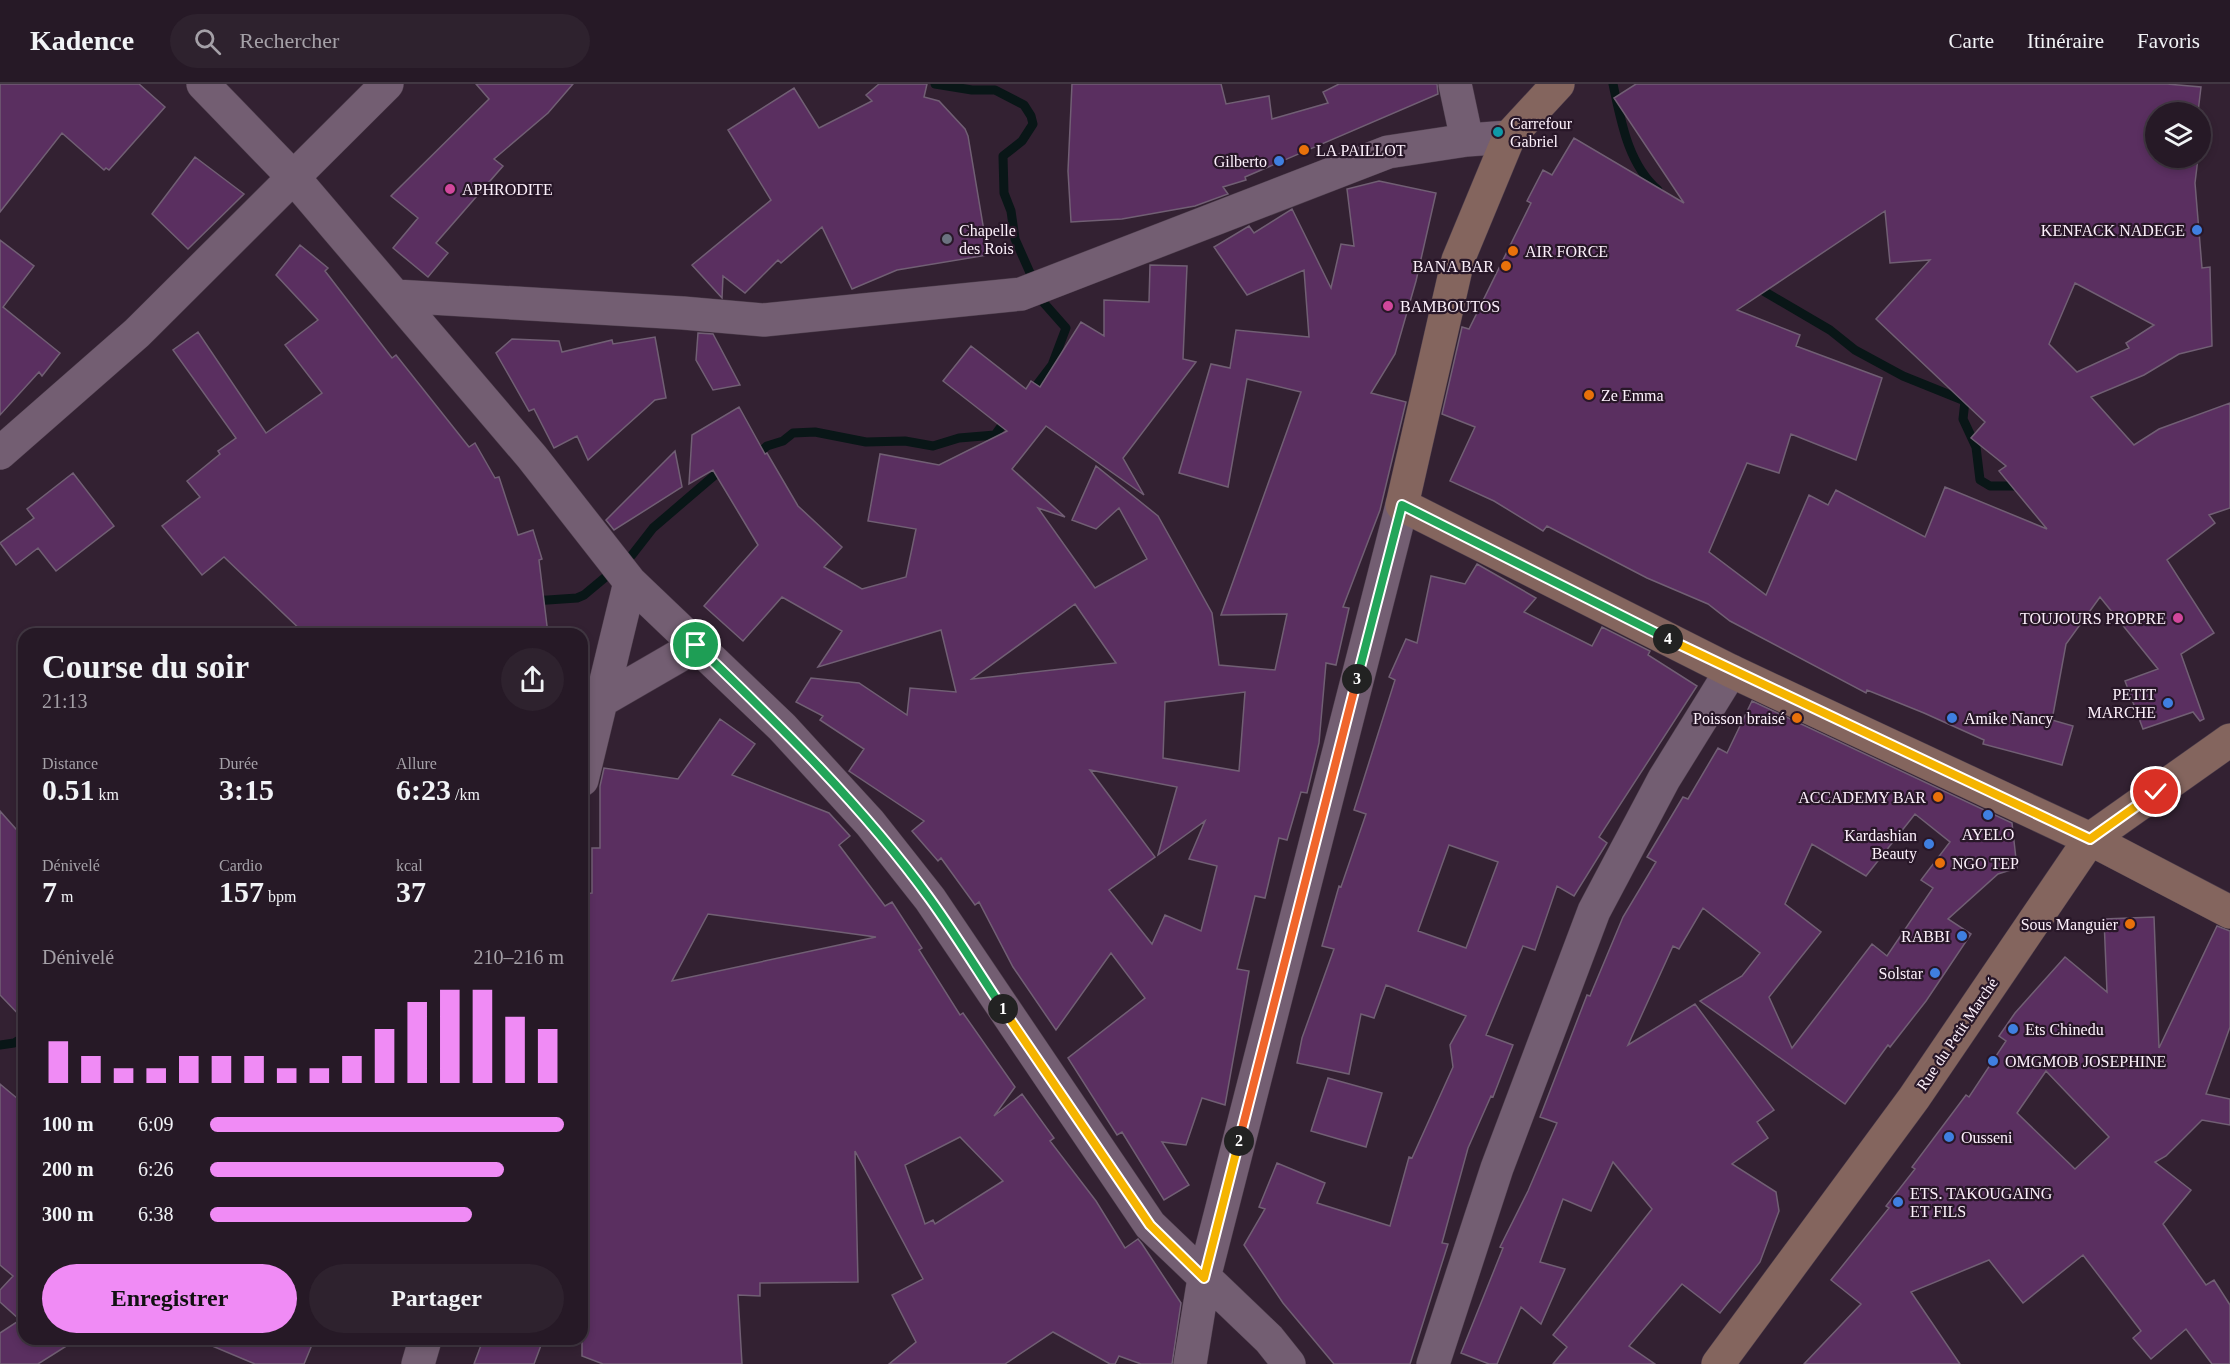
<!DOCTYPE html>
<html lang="fr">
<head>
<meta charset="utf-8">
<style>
	:root { --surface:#261926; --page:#2e222e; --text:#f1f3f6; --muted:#a4a0a7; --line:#423843; --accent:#f08bf5 }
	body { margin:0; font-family:"Times New Roman",serif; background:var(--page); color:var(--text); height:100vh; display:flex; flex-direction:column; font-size:22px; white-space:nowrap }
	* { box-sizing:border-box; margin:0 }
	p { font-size:20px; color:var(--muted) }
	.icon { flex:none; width:33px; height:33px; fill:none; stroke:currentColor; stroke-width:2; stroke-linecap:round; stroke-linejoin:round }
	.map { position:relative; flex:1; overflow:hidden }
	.sheet { position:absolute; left:18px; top:544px; width:570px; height:717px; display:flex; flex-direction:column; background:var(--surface); border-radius:18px; box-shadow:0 3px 9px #0003,0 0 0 2px var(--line) }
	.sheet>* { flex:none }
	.buttons { position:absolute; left:2145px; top:18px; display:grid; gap:12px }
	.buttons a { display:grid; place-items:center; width:66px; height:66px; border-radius:50%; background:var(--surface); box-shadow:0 3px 9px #0003,0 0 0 2px var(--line); font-size:30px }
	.pin { position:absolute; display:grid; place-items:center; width:51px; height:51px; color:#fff; margin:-26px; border:3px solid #fff; border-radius:50%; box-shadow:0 2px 6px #0007 }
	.km { position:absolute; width:30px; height:30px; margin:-15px; border-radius:50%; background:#222; color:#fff; font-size:16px; line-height:30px; text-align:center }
	.round { display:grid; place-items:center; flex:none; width:63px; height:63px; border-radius:32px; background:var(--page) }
	.head { display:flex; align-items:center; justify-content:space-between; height:102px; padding:0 24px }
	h1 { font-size:33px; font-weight:700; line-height:45px }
	.stats { display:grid; grid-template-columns:repeat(3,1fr); gap:9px; height:102px; padding:6px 24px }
	.stats div { display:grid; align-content:center }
	.stats b { font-size:30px; font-weight:700 }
	.stats small { font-size:16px; font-weight:400 }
	.stats p { font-size:16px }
	.chart { height:168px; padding:12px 24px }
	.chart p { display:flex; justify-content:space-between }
	.chart svg { width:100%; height:108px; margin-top:6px; stroke:var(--accent); stroke-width:6 }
	.action { display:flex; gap:12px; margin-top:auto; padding:12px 24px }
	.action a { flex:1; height:69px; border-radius:36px; background:var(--accent); color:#111; font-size:24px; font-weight:700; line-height:69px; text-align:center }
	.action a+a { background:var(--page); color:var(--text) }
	ul { padding:0 24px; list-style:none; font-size:20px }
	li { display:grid; grid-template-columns:96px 72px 1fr; align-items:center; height:45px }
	li i { height:15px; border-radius:8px; background:var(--accent) }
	header { display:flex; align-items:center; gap:36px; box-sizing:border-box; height:84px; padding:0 30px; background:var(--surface); border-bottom:2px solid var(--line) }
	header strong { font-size:28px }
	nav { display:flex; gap:33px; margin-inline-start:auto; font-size:21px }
	.search { width:420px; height:54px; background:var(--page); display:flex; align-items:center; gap:15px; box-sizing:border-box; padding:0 21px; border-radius:33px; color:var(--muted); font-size:22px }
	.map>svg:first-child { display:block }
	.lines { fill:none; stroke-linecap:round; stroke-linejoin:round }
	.stream { stroke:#091617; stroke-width:9 }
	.building { fill:#5a2f60; stroke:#715f74; stroke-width:1.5; fill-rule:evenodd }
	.street-casing { stroke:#4c3d4b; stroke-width:34 }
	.secondary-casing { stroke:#4c3d4b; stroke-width:34 }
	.street { stroke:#735e72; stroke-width:33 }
	.secondary { stroke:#84655e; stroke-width:33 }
	.split-1-casing { stroke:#fff; stroke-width:12 }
	.split-2-casing { stroke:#fff; stroke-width:12 }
	.split-3-casing { stroke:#fff; stroke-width:12 }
	.split-4-casing { stroke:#fff; stroke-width:12 }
	.split-5-casing { stroke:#fff; stroke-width:12 }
	.split-1 { stroke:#22a559; stroke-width:8 }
	.split-2 { stroke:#f5b400; stroke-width:8 }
	.split-3 { stroke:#f0652b; stroke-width:8 }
	.split-4 { stroke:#22a559; stroke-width:8 }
	.split-5 { stroke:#f5b400; stroke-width:8 }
	.culture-dot { fill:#0f9aa8; stroke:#281728; stroke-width:2 }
	.food-dot { fill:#e8710a; stroke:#281728; stroke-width:2 }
	.shop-dot { fill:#3f7fe0; stroke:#281728; stroke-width:2 }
	.hotel-dot { fill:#d1479c; stroke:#281728; stroke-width:2 }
	.worship-dot { fill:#6b7280; stroke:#281728; stroke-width:2 }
	.labels { text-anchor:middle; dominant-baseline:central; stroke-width:4.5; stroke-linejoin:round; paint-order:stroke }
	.poi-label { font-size:16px; fill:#fdf1fc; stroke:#281728; text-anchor:start }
	.street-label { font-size:16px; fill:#fdf1fc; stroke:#281728 }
</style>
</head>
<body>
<header>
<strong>Kadence</strong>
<div class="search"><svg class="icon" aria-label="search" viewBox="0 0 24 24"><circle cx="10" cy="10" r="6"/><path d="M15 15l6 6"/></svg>Rechercher</div>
<nav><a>Carte</a><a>Itinéraire</a><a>Favoris</a></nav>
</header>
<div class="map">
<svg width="2230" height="1280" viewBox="0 0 2230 1280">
	<rect width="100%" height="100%" fill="#332132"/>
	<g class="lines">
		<path class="stream" d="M 935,0 L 972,6 L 995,6 L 1024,21 L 1031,32 L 1033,40 L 1022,57 L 1003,72 L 1004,109 L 1011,127 L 1015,155 L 1043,218 L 1066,244 L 1052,281 L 1030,310
			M 1613,0 C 1621,37 1628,80 1658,106
			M 1755,202 L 1830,246 L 1855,266 L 1903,292 L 1965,317 L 1963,335 L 1976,363 L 1980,396 L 1990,402 L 2022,402
			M 755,372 L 767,362 L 783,357 L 793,349 L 815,348 L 866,358 L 905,357 L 933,362 L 959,354 L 995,351 L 1008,333
			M 533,517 L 577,514 L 584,511 L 632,471 L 653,444 L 716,390 L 728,387
			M 0,961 L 14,959 L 24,953"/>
	</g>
	<path class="building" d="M 0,0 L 139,0 L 165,23 L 109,86 L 106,84 L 104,86 L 62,49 L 0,128 Z
		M 476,0 L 573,0 L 548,29 L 494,75 L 503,82 L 436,159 L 448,169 L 428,193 L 393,164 L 418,134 L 391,112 L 489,15 Z
		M 879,0 L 927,0 L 924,13 L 939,17 L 965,45 L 968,52 L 988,171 L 897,186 L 852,205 L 822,143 L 781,179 L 778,176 L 745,209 L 723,192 L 722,214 L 692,181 L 771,116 L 728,46 L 794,4 L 819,44 L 872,17 L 866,11 Z
		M 1072,0 L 1221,0 L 1226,20 L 1269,12 L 1272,35 L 1328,19 L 1323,8 L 1339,0 L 1437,0 L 1438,10 L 1245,93 L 1246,96 L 1223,103 L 1228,110 L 1195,122 L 1122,135 L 1071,138 L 1068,87 Z
		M 1636,0 L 2167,0 L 2201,3 L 2198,28 L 2156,28 L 2156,74 L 2198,74 L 2195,99 L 2202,184 L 2210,183 L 2212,262 L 2179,270 L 2144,291 L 2091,313 L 2134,361 L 2159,345 L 2230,319 L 2230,424 L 2209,431 L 2215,439 L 2167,476 L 2214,549 L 2181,570 L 2204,635 L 2200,637 L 2193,628 L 2143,645 L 2125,597 L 2158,585 L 2100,513 L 2066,560 L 2052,636 L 2073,642 L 2062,681 L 1983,660 L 1984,656 L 1924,629 L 1867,606 L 1866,609 L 1730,537 L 1708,520 L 1647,494 L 1547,442 L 1543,447 L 1494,417 L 1450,397 L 1475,343 L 1442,330 L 1462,243 L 1469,245 L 1531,119 L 1527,117 L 1543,86 L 1552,91 L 1574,54 L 1684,119 L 1614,14 ZM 1885,127 L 1890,179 L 1930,176 L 1876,235 L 1985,338 L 1971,354 L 2006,382 L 1999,387 L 2047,445 L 1945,403 L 1925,453 L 1836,406 L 1828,421 L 1809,411 L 1766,511 L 1709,468 L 1747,379 L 1779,389 L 1791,350 L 1856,376 L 1882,294 L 1796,262 L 1800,251 L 1737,226 ZM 2075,199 L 2154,241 L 2126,259 L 2129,264 L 2077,288 L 2049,260 Z
		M 195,73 L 244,110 L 188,165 L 152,130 Z
		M 1379,97 L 1436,109 L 1416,197 L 1395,270 L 1371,309 L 1406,318 L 1380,426 L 1343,523 L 1349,524 L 1336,581 L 1326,579 L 1319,659 L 1307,709 L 1301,708 L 1287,756 L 1279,754 L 1265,814 L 1255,812 L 1237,885 L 1249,887 L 1225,1021 L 1202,1014 L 1186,1061 L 1162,1058 L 1189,1101 L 1164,1116 L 1122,1048 L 1117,1051 L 1068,974 L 1145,914 L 1111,869 L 1056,946 L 1013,883 L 979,818 L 975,821 L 941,774 L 938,777 L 912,747 L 924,737 L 849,687 L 864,665 L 820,636 L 823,632 L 796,618 L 811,594 L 859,599 L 907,631 L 910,604 L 956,608 L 941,546 L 818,583 L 842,547 L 782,513 L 743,557 L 704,522 L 758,461 L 713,386 L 689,400 L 692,351 L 739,323 L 765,370 L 767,369 L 798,422 L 842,463 L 824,483 L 862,505 L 906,493 L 916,445 L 868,437 L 880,370 L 939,381 L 1007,347 L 943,297 L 971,262 L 1026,305 L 1031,297 L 1040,303 L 1081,238 L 1104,252 L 1104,216 L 1149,218 L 1150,181 L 1187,182 L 1183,275 L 1196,278 L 1123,374 L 1144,411 L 1046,342 L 1012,385 L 1065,433 L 1038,424 L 1095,504 L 1147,475 L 1119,424 L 1096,445 L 1072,436 L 1096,382 L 1158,432 L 1212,529 L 1219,581 L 1275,586 L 1287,530 L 1221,531 L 1301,308 L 1247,295 L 1228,403 L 1179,389 L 1211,280 L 1230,284 L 1236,246 L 1309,253 L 1304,186 L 1247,211 L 1214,163 L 1249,142 L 1254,149 L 1292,125 L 1331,204 L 1341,160 L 1354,162 L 1347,105 ZM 1075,520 L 1116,579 L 972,595 ZM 1245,608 L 1239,687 L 1163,674 L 1165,618 ZM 1090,686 L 1177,703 L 1158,771 L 1205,737 L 1189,775 L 1217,782 L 1201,847 L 1165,831 L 1152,860 L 1109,806 L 1155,773 Z
		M 0,156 L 34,182 L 3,223 L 60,269 L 42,292 L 39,288 L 0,331 Z
		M 300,161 L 328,184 L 325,187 L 392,274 L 396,271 L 469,363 L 475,359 L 495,394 L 499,393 L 518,451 L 533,446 L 542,475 L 539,476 L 548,550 L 305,550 L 224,473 L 202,491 L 162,442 L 200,413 L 187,397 L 220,370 L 218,367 L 236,354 L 173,266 L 198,248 L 266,349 L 322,309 L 285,261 L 318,236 L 276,191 Z
		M 698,249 L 713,250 L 740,301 L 713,306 L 696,276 Z
		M 655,253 L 666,314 L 655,316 L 588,376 L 577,352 L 554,364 L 534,325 L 529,327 L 496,269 L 512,255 L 559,257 L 562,268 L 612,256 L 613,260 Z
		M 675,367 L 682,403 L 614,446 L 606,436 Z
		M 73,389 L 114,442 L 56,487 L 38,464 L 16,481 L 0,459 L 34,434 L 27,425 Z
		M 1477,480 L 1536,514 L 1524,528 L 1592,562 L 1602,543 L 1650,567 L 1648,571 L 1697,602 L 1599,753 L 1607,759 L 1574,812 L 1557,802 L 1535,866 L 1523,862 L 1486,951 L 1513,961 L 1493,1013 L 1491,1012 L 1468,1064 L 1442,1159 L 1448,1160 L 1410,1280 L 1334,1280 L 1283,1219 L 1244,1161 L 1265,1125 L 1259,1123 L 1277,1079 L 1325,1099 L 1317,1119 L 1390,1142 L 1409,1073 L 1412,1074 L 1453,983 L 1450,961 L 1466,932 L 1386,901 L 1374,934 L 1361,930 L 1349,990 L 1297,979 L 1302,954 L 1334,865 L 1322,862 L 1339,802 L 1341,803 L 1366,730 L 1354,726 L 1395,596 L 1389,593 L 1406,555 L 1417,559 L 1431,492 L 1465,500 ZM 1449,761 L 1498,778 L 1466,864 L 1418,847 Z
		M 1752,617 L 2012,739 L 2017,784 L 1998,790 L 1948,835 L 1971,850 L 1926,917 L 1890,963 L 1888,961 L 1845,1020 L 1700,917 L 1742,892 L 1760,869 L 1703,824 L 1679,865 L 1673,862 L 1628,961 L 1695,920 L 1774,1026 L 1757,1038 L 1768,1054 L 1732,1080 L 1776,1108 L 1779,1127 L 1760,1178 L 1720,1229 L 1682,1200 L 1629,1262 L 1655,1280 L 1553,1280 L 1567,1263 L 1553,1251 L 1652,1125 L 1613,1078 L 1591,1127 L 1563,1115 L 1540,1178 L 1565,1185 L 1541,1240 L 1521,1223 L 1497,1280 L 1489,1280 L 1461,1269 L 1503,1164 L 1500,1163 L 1528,1107 L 1557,1039 L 1540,1033 L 1587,911 L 1590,912 L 1623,833 L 1656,778 L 1647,773 L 1683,713 L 1688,715 L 1718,664 L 1727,669 ZM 1915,730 L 1950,758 L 1921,796 L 1933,804 L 1887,872 L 1872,860 L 1792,964 L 1769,913 L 1821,848 L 1785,820 L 1812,760 L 1866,792 Z
		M 720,635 L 755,660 L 732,691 L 829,729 L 850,752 L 839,761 L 885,822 L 892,818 L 922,864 L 919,866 L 960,931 L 963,929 L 1015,1003 L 994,1032 L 1022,1010 L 1054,1054 L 1050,1057 L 1096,1117 L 1125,1164 L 1138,1155 L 1142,1160 L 1181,1219 L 1172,1280 L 1141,1280 L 1119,1272 L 1115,1280 L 1110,1280 L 1053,1248 L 1005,1280 L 889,1280 L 916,1258 L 892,1211 L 923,1195 L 855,1067 L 858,1198 L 760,1199 L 760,1212 L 738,1211 L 742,1280 L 603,1280 L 582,1272 L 582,810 L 592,809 L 592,764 L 600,764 L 600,702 L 604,684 L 678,695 ZM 708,830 L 876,853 L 672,897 ZM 960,1053 L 1003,1097 L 935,1140 L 933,1136 L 925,1140 L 905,1081 Z
		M 0,727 L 24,754 L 24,936 L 0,911 Z
		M 2154,833 L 2159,964 L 2217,842 L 2230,847 L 2230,943 L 2206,1010 L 2230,1015 L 2230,1041 L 2202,1036 L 2166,1072 L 2155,1078 L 2191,1106 L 2163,1140 L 2206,1201 L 2214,1196 L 2230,1221 L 2230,1280 L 2212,1280 L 2186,1245 L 2151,1275 L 2133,1254 L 2141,1247 L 2083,1171 L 2023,1219 L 1989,1176 L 1911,1208 L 1960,1280 L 1804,1280 L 1861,1220 L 1831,1196 L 1889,1124 L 1886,1122 L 1915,1085 L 1912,1083 L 1966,1011 L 1969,1013 L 2006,957 L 1999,952 L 2015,929 L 2065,873 L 2107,908 L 2104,835 ZM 2046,987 L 2109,1053 L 2075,1085 L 2017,1029 Z
		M 1328,994 L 1382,1009 L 1366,1063 L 1311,1047 Z
		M 0,1000 L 24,1020 L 24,1256 L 76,1256 L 38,1280 L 0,1280 L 0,1249 L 20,1236 L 0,1218 L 0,1206 L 13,1192 L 0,1181 Z
		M 198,1256 L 314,1256 L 304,1280 L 255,1280 Z
		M 483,1256 L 543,1256 L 534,1280 L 474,1280 Z"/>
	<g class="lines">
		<g class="street-casing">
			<path id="street" d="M 203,0 L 294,94 L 532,373 L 630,498 L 782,643 L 870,739 L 930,815 L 1150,1141 L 1269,1255 L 1289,1280
				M 1455,0 L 1467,56
				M 396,212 L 683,229 L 764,236 L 1021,210 L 1388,68 L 1467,56 L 1509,53
				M 0,369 L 137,249 L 387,0
				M 601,617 L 696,562
				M 582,696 L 630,498
				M 418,1280 L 425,1256
				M 1190,1280 L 1204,1194 L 1402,421
				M 1433,1280 L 1497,1084 L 1594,827 L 1664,695 L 1731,587"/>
		</g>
		<g class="secondary-casing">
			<path id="secondary" d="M 1558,0 L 1509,53 L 1458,176 L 1402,421 L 1731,587 L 2090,755 L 2230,828
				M 1718,1280 L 1914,1014 L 2090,755 L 2230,656"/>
		</g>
		<use href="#street" class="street"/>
		<use href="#secondary" class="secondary"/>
	</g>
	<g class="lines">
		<g class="split-1-casing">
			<path id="split-1" d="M 696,561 C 779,641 863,722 930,815 C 956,851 979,889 1003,925"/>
		</g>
		<g class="split-2-casing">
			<path id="split-2" d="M 1003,925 L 1150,1141 L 1204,1194 L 1239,1057"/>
		</g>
		<g class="split-3-casing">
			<path id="split-3" d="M 1239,1057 L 1357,595"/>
		</g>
		<g class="split-4-casing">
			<path id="split-4" d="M 1357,595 L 1402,421 L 1668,555"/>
		</g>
		<g class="split-5-casing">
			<path id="split-5" d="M 1668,555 L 2090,755 L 2156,708"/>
		</g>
		<use href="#split-1" class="split-1"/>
		<use href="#split-2" class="split-2"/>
		<use href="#split-3" class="split-3"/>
		<use href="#split-4" class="split-4"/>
		<use href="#split-5" class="split-5"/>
	</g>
	<circle class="culture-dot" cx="1498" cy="48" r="6"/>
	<g class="food-dot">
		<circle cx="1304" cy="66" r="6"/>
		<circle cx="1513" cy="167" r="6"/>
		<circle cx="1506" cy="182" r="6"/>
		<circle cx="1589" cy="311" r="6"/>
		<circle cx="1797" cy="634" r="6"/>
		<circle cx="1938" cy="713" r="6"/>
		<circle cx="1940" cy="779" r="6"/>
		<circle cx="2130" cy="840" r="6"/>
	</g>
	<g class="shop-dot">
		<circle cx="1279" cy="77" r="6"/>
		<circle cx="2197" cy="146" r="6"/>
		<circle cx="2168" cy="619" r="6"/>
		<circle cx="1952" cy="634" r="6"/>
		<circle cx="1988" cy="731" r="6"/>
		<circle cx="1929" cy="760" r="6"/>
		<circle cx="1962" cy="852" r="6"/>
		<circle cx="1935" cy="889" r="6"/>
		<circle cx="2013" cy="945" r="6"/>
		<circle cx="1993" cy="977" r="6"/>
		<circle cx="1949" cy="1053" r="6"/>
		<circle cx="1898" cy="1118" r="6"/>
	</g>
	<g class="hotel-dot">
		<circle cx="450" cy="105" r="6"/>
		<circle cx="1388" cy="222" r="6"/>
		<circle cx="2178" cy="534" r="6"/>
	</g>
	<circle class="worship-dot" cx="947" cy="155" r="6"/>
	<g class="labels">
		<g class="poi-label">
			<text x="1510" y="39">Carrefour<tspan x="1510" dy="18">Gabriel</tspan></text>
			<text x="1316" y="66">LA PAILLOT</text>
			<text x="1267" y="77" text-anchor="end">Gilberto</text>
			<text x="462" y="105">APHRODITE</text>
			<text x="959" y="146">Chapelle<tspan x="959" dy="18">des Rois</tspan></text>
			<text x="2185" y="146" text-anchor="end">KENFACK NADEGE</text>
			<text x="1525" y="167">AIR FORCE</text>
			<text x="1494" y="182" text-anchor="end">BANA BAR</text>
			<text x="1400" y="222">BAMBOUTOS</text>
			<text x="1601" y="311">Ze Emma</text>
			<text x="2166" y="534" text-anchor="end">TOUJOURS PROPRE</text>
			<text x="2156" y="610" text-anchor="end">PETIT<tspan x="2156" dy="18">MARCHE</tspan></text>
			<text x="1785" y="634" text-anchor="end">Poisson braisé</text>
			<text x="1964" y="634">Amike Nancy</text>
			<text x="1926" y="713" text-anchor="end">ACCADEMY BAR</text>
			<text x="1988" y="750" text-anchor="middle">AYELO</text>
			<text x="1917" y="751" text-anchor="end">Kardashian<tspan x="1917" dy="18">Beauty</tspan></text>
			<text x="1952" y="779">NGO TEP</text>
			<text x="2118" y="840" text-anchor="end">Sous Manguier</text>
			<text x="1950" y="852" text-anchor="end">RABBI</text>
			<text x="1923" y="889" text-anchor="end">Solstar</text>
			<text x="2025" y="945">Ets Chinedu</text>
			<text x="2005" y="977">OMGMOB JOSEPHINE</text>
			<text x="1961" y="1053">Ousseni</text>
			<text x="1910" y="1109">ETS. TAKOUGAING<tspan x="1910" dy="18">ET FILS</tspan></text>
		</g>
		<g class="street-label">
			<text transform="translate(1957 950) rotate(-56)">Rue du Petit Marché</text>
		</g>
	</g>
</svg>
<div class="buttons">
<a><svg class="icon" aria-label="layers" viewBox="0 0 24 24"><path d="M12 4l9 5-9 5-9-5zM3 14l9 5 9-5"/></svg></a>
</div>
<div class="pin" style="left:696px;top:561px;background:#1e9e55"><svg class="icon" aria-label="arrive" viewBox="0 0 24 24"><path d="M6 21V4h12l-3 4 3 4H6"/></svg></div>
<div class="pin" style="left:2156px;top:708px;background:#d93025"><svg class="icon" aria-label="check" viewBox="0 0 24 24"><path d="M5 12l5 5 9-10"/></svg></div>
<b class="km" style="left:1003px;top:925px">1</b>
<b class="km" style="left:1239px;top:1057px">2</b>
<b class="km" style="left:1357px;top:595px">3</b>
<b class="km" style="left:1668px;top:555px">4</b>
<section class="sheet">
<div class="head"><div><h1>Course du soir</h1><p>21:13</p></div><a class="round"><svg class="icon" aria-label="share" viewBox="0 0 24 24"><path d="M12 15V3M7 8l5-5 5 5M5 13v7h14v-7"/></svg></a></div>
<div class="stats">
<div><p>Distance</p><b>0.51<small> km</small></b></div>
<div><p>Durée</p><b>3:15</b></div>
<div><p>Allure</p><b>6:23<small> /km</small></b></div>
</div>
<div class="stats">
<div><p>Dénivelé</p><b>7<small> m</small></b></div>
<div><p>Cardio</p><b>157<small> bpm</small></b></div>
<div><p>kcal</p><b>37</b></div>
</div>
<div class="chart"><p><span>Dénivelé</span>210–216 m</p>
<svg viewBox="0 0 160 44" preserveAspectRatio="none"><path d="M5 44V27M15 44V33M25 44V38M35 44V38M45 44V33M55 44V33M65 44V33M75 44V38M85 44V38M95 44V33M105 44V22M115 44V11M125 44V6M135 44V6M145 44V17M155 44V22"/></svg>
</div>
<ul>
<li><b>100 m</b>6:09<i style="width:100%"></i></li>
<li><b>200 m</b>6:26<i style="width:83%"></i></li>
<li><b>300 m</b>6:38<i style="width:74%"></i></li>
</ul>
<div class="action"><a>Enregistrer</a><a>Partager</a></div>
</section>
</div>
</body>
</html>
